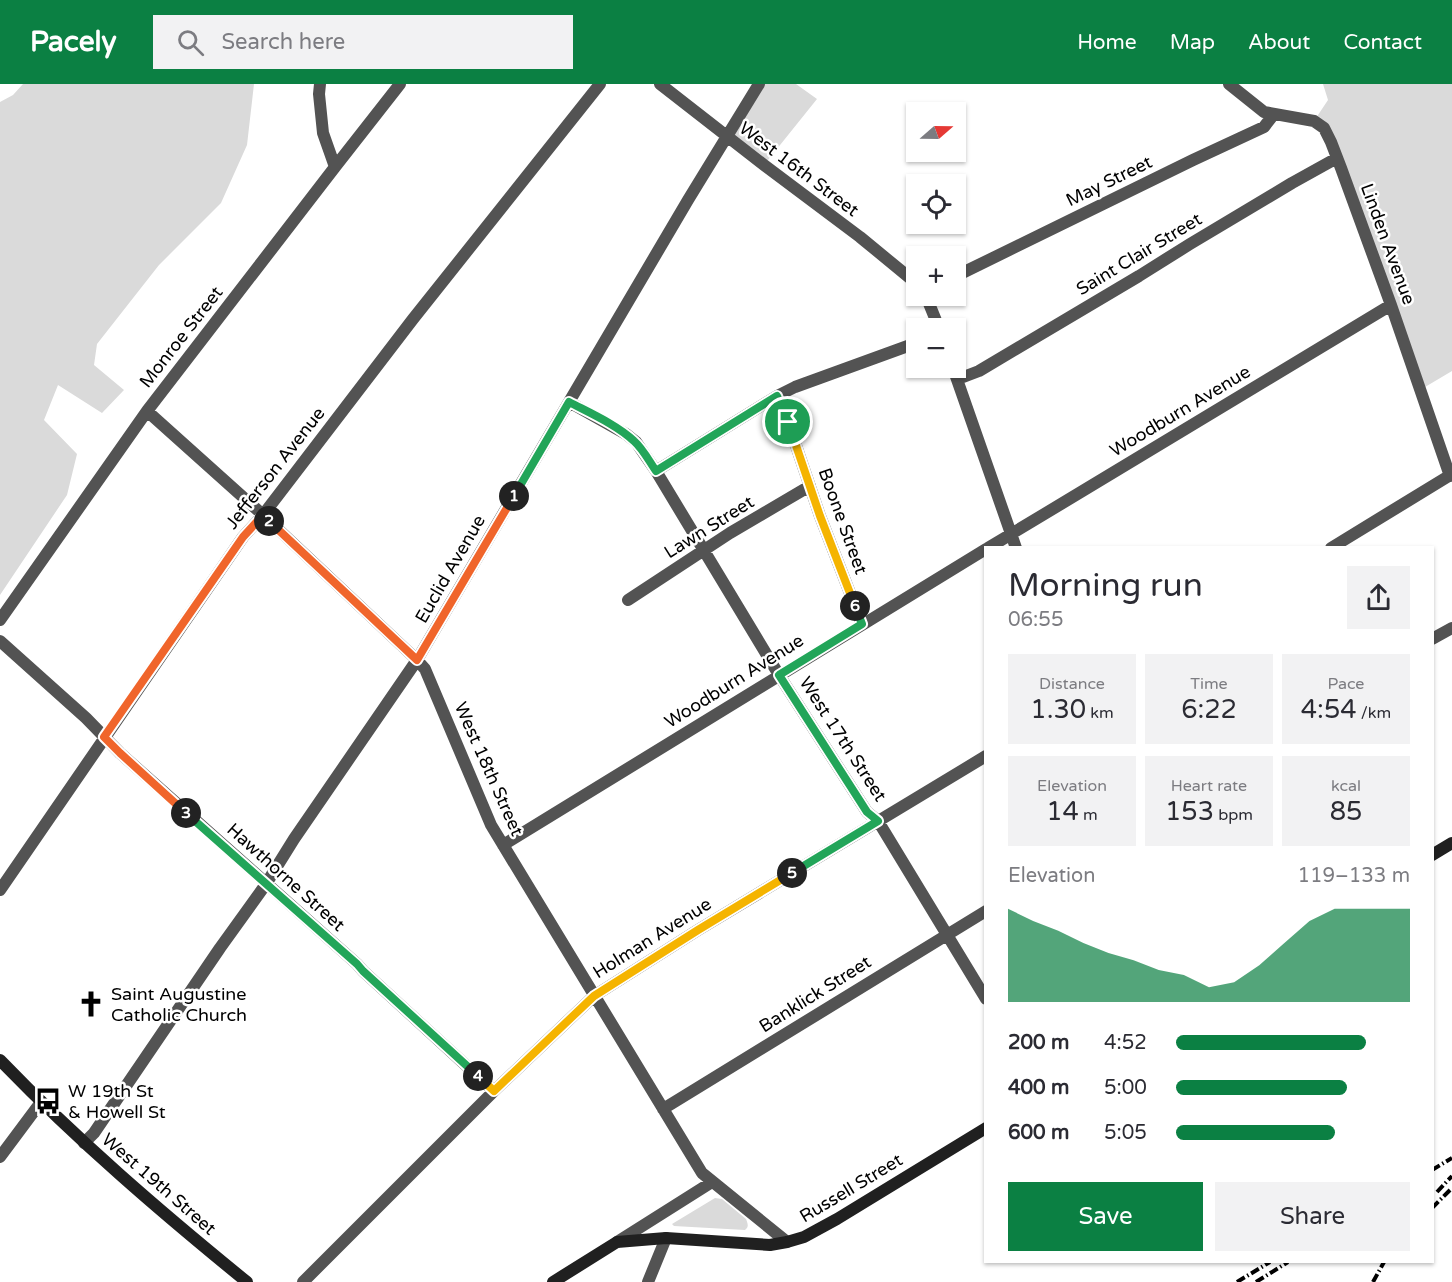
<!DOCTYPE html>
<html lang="en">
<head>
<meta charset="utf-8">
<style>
	:root { --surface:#fff; --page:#f2f2f3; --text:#2b2b33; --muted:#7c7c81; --accent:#0b8043 }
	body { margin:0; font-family:"Varela Round",sans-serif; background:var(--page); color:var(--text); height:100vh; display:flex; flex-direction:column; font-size:22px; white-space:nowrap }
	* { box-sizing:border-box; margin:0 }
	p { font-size:20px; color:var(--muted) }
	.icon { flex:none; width:33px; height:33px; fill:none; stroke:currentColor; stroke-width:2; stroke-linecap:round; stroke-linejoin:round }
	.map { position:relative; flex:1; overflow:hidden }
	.sheet { position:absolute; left:984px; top:462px; width:450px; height:717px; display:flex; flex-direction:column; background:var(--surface); border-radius:0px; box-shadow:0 2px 4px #0004 }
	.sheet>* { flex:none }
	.needle { width:39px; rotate:70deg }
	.controls { position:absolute; left:906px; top:18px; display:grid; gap:12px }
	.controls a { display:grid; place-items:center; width:60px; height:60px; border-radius:0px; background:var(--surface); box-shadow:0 2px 4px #0004; font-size:30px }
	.pin { position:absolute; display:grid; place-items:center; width:51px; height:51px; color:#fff; margin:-26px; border:3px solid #fff; border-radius:50%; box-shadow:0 2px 6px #0007 }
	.km { position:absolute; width:30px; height:30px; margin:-15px; border-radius:50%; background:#222; color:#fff; font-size:16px; line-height:30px; text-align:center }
	.round { display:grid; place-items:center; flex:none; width:63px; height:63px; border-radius:0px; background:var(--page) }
	.overview { display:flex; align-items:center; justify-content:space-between; height:102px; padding:0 24px }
	h1 { font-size:33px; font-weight:600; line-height:45px }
	.metrics { display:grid; grid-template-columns:repeat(3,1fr); gap:9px; height:102px; padding:6px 24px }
	.metrics div { display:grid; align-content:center; border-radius:0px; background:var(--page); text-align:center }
	.metrics b { font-size:26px; font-weight:600 }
	.metrics small { font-size:16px; font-weight:400 }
	.metrics p { font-size:16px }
	.chart { height:168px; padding:12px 24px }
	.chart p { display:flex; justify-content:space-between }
	.chart svg { width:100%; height:108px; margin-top:6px; fill:var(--accent); opacity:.7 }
	.cta { display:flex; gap:12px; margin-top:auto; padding:12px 24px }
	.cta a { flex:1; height:69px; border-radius:0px; background:var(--accent); color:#fff; font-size:24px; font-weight:600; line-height:69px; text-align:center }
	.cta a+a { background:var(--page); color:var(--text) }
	ul { padding:0 24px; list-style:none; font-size:20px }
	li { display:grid; grid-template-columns:96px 72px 1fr; align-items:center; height:45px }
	li i { height:15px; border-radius:8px; background:var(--accent) }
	header { display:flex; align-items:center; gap:36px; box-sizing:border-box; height:84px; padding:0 30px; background:var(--accent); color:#fff }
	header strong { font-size:28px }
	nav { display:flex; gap:33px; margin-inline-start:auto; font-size:21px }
	.search { width:420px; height:54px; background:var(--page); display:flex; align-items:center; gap:15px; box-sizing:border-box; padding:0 21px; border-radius:0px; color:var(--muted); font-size:22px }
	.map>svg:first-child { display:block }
	.green { fill:#dadada }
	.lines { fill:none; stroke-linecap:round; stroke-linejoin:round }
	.street { stroke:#535353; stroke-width:12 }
	.secondary { stroke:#202020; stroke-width:12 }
	.rail { stroke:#000; stroke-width:4; stroke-dasharray:9 3 1.5 3; stroke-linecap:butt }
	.split-1-casing { stroke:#fff; stroke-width:12 }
	.split-2-casing { stroke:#fff; stroke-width:12 }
	.split-3-casing { stroke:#fff; stroke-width:12 }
	.split-4-casing { stroke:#fff; stroke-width:12 }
	.split-5-casing { stroke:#fff; stroke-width:12 }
	.split-6-casing { stroke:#fff; stroke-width:12 }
	.split-7-casing { stroke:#fff; stroke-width:12 }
	.split-1 { stroke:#22a559; stroke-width:8 }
	.split-2 { stroke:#f0652b; stroke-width:8 }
	.split-3 { stroke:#f0652b; stroke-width:8 }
	.split-4 { stroke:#22a559; stroke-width:8 }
	.split-5 { stroke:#f5b400; stroke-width:8 }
	.split-6 { stroke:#22a559; stroke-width:8 }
	.split-7 { stroke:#f5b400; stroke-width:8 }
	.labels { text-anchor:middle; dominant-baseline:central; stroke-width:5; stroke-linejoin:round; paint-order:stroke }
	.street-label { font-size:18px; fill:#000; stroke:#fff }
	.poi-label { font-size:18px; fill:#000; stroke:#fff; text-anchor:start }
</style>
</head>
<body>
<header>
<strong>Pacely</strong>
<div class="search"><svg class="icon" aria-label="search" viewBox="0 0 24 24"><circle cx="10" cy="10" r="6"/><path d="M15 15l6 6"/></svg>Search here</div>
<nav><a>Home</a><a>Map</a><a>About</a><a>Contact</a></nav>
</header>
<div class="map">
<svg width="1452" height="1198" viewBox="0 0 1452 1198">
	<rect width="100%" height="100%" fill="#fff"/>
	<path class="green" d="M 23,0 L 254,0 L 247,61 L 221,119 L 159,181 L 97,260 L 94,281 L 124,306 L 102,329 L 58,301 L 44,336 L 77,370 L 67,411 L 0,511 L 0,18 L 13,11 Z
		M 759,0 L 796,0 L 817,15 L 764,81 L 727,53 Z
		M 1323,0 L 1452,0 L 1452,287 L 1420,306 L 1341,84 L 1314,37 L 1328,16 Z
		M 715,1114 L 722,1115 L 746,1135 C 748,1140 749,1143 745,1146 L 674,1142 L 672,1140 Z"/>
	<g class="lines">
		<path class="street" d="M 320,0 L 319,10 L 323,49 L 335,83
			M 660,0 L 764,81 L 860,153 L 916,199
			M 1229,0 L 1264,28 L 1314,37 L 1324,44 L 1331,58 L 1341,84 L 1391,221 L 1450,392
			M 956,192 L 1193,76 L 1264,43 L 1274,30
			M 926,212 L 939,244
			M 953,284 L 1016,464
			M 958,295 L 979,287 L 1139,192 L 1190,160 L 1292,99 L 1337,74
			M 777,312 L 788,338 L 820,432 L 862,540
			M 569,318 L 626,350 L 636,358 L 656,387 L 779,591 L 867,728 L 878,737 L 986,915
			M 147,327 L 263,431 L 417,576 L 425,585 L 491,741 L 702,1089 L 787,1158
			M 656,387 L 777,312 L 795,303 L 916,259
			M 988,464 L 1391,221
			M 1331,464 L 1452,390
			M 628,516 L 730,449 L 810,402
			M 0,536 L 147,327 L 335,83 L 400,0
			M 1432,555 L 1452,544
			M 0,557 L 86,634 L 120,669 L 357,880 L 363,887 L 494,1007
			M 503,761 L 986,465
			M 0,806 L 243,453 L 263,431 L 413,235 L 600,0
			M 663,1025 L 986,827
			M 84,1059 L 94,1049 L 220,864 L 266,800 L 294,755 L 417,576 L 688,116 L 759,0
			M 0,1073 L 41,1018
			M 617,1158 L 712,1098
			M 303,1198 L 494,1007 L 594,912 L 698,846 L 986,672
			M 648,1198 L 666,1154"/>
		<path class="secondary" d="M 1432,771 L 1452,759
			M 0,976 C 77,1056 161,1128 247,1198
			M 553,1198 L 617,1158 L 666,1154 L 770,1161 L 787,1158 L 804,1153 L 837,1135 L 986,1044"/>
		<path class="rail" d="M 1432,1086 L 1452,1074
			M 1437,1108 L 1452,1092
			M 1432,1124 L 1452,1104
			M 1237,1198 L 1270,1178
			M 1256,1198 L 1288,1178
			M 1373,1198 L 1384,1178"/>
	</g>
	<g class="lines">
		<g class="split-1-casing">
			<path id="split-1" d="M 514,412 L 569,318 C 590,329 617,341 634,357 C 643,365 649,377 656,387 L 777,312 L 788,338"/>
		</g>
		<g class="split-2-casing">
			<path id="split-2" d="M 269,437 L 417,576 L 514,412"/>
		</g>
		<g class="split-3-casing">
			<path id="split-3" d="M 186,729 L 120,669 L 104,653 L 243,453 L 263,431 L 269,437"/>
		</g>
		<g class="split-4-casing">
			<path id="split-4" d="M 186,729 L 357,880 L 363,887 L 478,992"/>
		</g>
		<g class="split-5-casing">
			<path id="split-5" d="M 478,992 L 494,1007 L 594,912 L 698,846 L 792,789"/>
		</g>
		<g class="split-6-casing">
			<path id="split-6" d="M 792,789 L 878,737 L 867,728 L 779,591 L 862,540 L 855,522"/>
		</g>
		<g class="split-7-casing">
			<path id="split-7" d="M 788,338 L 820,432 L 855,522"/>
		</g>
		<use href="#split-1" class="split-1"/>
		<use href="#split-2" class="split-2"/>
		<use href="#split-3" class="split-3"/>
		<use href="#split-4" class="split-4"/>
		<use href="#split-5" class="split-5"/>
		<use href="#split-6" class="split-6"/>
		<use href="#split-7" class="split-7"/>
	</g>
	<defs>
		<g id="church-bare" transform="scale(2.07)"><path d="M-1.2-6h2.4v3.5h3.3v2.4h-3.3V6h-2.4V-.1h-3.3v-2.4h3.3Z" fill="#000" stroke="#fff" stroke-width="2.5" paint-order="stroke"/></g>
		<g id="bus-bare" transform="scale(2.07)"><path d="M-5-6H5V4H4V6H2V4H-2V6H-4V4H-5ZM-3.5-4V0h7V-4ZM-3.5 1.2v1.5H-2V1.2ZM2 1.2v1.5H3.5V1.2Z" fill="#000" stroke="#fff" stroke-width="2.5" paint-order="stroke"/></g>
	</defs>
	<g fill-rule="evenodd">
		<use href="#church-bare" x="91" y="920"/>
		<use href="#bus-bare" x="48" y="1017"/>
	</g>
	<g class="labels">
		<g class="street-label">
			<text transform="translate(799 85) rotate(37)">West 16th Street</text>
			<text transform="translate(1109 97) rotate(-26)">May Street</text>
			<text transform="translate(1388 160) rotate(70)">Linden Avenue</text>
			<text transform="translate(1139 170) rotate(-31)">Saint Clair Street</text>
			<text transform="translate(181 253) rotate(-52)">Monroe Street</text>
			<text transform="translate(1180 327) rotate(-31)">Woodburn Avenue</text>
			<text transform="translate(275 384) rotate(-52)">Jefferson Avenue</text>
			<text transform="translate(843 437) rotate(70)">Boone Street</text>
			<text transform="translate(709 443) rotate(-32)">Lawn Street</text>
			<text transform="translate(450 485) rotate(-60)">Euclid Avenue</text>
			<text transform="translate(734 597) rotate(-32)">Woodburn Avenue</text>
			<text transform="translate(843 655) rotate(57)">West 17th Street</text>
			<text transform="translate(489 685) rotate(66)">West 18th Street</text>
			<text transform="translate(286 793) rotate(42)">Hawthorne Street</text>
			<text transform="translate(652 854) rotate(-32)">Holman Avenue</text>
			<text transform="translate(815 910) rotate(-32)">Banklick Street</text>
			<text transform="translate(159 1100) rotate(41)">West 19th Street</text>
			<text transform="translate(851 1104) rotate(-31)">Russell Street</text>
		</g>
		<g class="poi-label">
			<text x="111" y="910">Saint Augustine<tspan x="111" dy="21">Catholic Church</tspan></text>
			<text x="68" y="1007">W 19th St<tspan x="68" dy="21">&amp; Howell St</tspan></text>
		</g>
	</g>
</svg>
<div class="controls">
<a><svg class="needle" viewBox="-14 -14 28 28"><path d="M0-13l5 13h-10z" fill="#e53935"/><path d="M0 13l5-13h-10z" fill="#7c7c81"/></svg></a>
<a><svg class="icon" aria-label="locate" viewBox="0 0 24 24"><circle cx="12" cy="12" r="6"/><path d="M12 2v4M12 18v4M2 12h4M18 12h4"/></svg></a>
<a>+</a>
<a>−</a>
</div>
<div class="pin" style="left:788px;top:338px;background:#1e9e55"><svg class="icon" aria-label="arrive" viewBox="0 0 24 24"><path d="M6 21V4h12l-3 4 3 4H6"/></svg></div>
<b class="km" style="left:514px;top:412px">1</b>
<b class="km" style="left:269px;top:437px">2</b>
<b class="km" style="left:186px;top:729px">3</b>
<b class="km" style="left:478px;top:992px">4</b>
<b class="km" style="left:792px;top:789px">5</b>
<b class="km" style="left:855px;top:522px">6</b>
<section class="sheet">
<div class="overview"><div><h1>Morning run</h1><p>06:55</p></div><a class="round"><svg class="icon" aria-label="share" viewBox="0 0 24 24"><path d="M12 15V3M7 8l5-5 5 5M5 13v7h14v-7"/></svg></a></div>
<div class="metrics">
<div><p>Distance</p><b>1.30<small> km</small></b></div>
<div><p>Time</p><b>6:22</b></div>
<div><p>Pace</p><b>4:54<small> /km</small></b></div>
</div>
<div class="metrics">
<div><p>Elevation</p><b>14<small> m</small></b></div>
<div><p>Heart rate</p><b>153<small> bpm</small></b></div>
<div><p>kcal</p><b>85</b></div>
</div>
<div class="chart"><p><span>Elevation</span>119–133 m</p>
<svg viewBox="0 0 160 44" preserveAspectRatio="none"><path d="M0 44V6L10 11L20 15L30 20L40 24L50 27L60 31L70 33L80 38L90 36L100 29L110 20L120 11L130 6L140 6L150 6L160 6V44z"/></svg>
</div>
<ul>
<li><b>200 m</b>4:52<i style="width:81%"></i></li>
<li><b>400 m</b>5:00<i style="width:73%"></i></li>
<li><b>600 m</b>5:05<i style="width:68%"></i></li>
</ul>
<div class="cta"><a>Save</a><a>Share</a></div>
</section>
</div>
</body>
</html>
